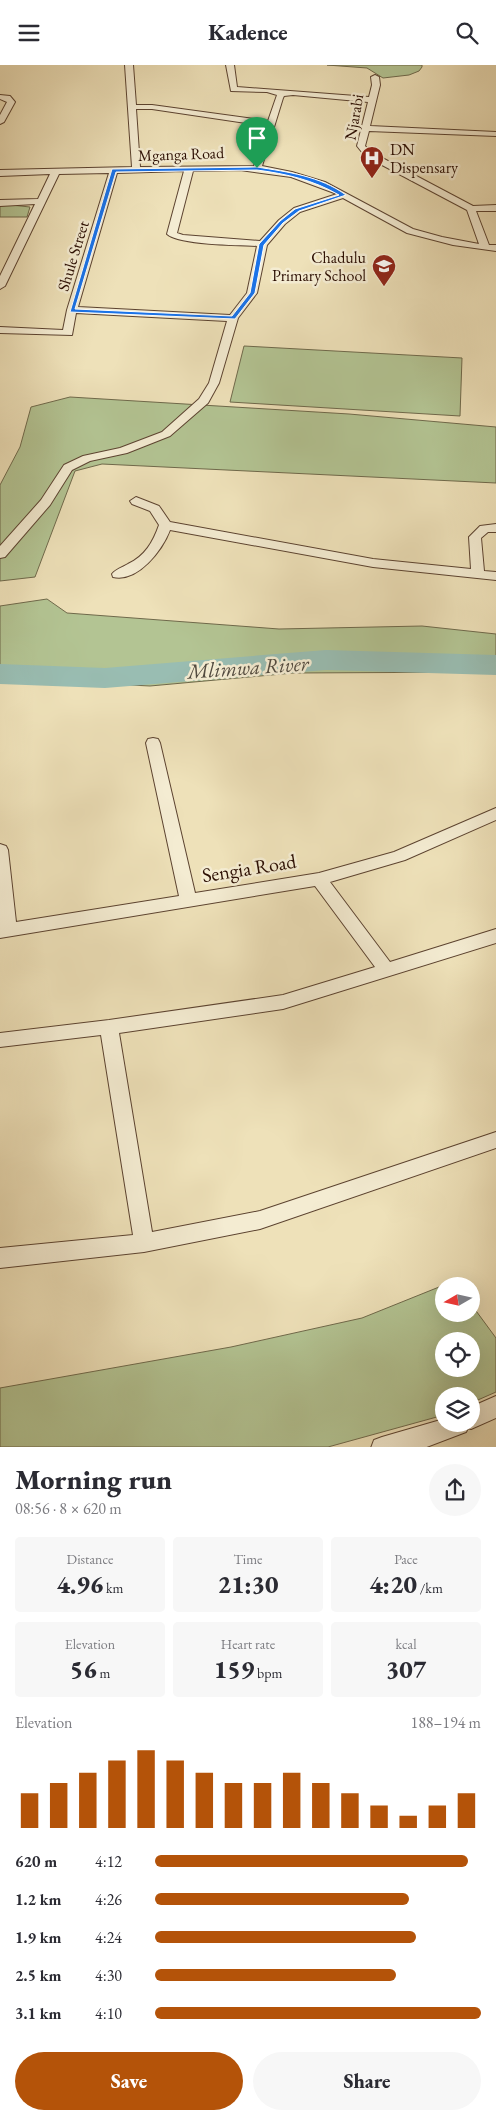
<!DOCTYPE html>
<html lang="en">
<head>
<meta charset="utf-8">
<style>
	:root { --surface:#fff; --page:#f7f7f7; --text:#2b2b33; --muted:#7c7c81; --accent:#b45309 }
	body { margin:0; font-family:"EB Garamond",serif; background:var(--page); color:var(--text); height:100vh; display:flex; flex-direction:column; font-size:19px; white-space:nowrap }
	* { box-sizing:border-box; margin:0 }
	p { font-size:16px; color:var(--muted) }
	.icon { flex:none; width:28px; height:28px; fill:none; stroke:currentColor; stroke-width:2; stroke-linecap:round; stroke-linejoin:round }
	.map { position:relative; height:1382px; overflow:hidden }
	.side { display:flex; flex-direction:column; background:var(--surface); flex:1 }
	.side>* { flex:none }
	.needle { width:32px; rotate:261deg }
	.buttons { position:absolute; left:435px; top:1212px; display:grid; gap:10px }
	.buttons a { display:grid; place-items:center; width:45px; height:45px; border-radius:50%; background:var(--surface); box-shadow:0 5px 20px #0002; font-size:25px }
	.pin { position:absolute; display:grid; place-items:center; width:42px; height:42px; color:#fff; margin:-51px -21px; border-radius:50% 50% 50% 0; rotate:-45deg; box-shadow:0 0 5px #0007 }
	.pin .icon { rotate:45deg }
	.round { display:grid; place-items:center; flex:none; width:52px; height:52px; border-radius:26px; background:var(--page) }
	.summary { display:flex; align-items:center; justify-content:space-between; height:85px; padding:0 15px }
	h1 { font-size:28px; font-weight:800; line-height:38px }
	.figures { display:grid; grid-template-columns:repeat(3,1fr); gap:8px; height:85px; padding:5px 15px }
	.figures div { display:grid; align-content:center; border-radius:5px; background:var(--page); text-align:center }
	.figures b { font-size:25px; font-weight:800 }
	.figures small { font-size:14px; font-weight:400 }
	.figures p { font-size:14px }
	.chart { height:140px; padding:10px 15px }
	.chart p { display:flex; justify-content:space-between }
	.chart svg { width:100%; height:90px; margin-top:5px; stroke:var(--accent); stroke-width:6 }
	.button { display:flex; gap:10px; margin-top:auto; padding:10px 15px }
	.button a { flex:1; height:58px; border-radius:30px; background:var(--accent); color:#fff; font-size:20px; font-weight:800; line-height:58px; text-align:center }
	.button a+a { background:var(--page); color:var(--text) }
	ul { padding:0 15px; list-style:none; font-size:16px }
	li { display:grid; grid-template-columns:80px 60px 1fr; align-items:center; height:38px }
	li i { height:12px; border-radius:6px; background:var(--accent) }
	header { display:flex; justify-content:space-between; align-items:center; height:65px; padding:0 15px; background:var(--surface); font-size:22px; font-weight:800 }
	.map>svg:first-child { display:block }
	.green { fill:#b3c493; stroke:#6f694b; fill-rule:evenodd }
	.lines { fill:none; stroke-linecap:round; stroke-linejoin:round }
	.river { fill:#99bdb2; fill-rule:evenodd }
	.minor-casing { stroke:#5c4330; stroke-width:2 }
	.minor { fill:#f4ecd2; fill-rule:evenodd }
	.route { fill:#1a73e8; stroke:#fff; fill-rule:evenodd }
	.labels { text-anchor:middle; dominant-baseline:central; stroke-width:5; stroke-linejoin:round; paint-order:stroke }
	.far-street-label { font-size:16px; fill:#2b0e03; stroke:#f4ecd2 }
	.far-poi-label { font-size:16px; fill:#2b0e03; stroke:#f4ecd2; text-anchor:start }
	.street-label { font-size:20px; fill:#2b0e03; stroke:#f4ecd2 }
	.water-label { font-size:21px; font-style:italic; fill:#524b40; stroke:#f4ecd2 }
</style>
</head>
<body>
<header><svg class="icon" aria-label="menu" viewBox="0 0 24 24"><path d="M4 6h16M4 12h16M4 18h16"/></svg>Kadence<svg class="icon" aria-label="search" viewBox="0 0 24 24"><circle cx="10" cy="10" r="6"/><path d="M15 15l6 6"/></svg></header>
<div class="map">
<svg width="496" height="1383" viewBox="0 0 496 1383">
	<rect width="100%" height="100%" fill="#eee1b9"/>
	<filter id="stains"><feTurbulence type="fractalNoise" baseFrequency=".004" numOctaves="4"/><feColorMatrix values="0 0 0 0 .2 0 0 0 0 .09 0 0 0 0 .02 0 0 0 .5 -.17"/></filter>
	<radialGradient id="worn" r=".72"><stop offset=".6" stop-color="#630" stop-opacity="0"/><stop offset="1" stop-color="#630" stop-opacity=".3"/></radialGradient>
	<path class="green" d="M 327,0 L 422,0 L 422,2 L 419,6 L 409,10 L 383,13 L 367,3 Z
		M 11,140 L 30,142 L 27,152 L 0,152 L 0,141 Z
		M 244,281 L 462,293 L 460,351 L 230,337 Z
		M 70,332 L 349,349 L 496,362 L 496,418 L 102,399 L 75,406 L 35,512 L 0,516 L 0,420 L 20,382 L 31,342 Z
		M 47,534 L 67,548 L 279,564 L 422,561 L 496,569 L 496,607 L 293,608 L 150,621 L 29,615 L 0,616 L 0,541 Z
		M 454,1216 L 458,1221 L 444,1221 L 444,1249 L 471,1249 L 471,1239 L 496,1273 L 496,1327 L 471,1338 L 471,1331 L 444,1331 L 444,1350 L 328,1382 L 0,1382 L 0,1323 L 231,1282 L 362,1253 ZM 444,1276 L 471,1276 L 471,1304 L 444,1304 Z"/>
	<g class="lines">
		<path class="river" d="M 326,585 L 496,590 L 496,610 L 326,605 L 105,623 L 0,619 L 0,599 L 105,603 Z"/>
		<g class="minor-casing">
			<path id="minor" d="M 125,0 L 133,0 L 136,40 L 152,40 L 268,56 L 277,30 L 267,27 L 231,26 L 226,0 L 234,0 L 237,22 L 369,32 L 372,20 L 371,12 L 375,10 L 379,12 L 380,20 L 370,61 L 496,67 L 496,71 L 369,66 L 365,81 L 371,87 L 473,141 L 496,140 L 496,146 L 476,146 L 489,180 L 496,180 L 496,186 L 453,180 L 407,168 L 343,133 L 300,147 L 285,159 L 267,180 L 257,228 L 238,253 L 219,318 L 208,338 L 170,371 L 127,388 L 90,396 L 72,405 L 50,440 L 5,492 L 0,493 L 0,481 L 41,435 L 64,400 L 83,391 L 120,383 L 162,367 L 199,334 L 209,318 L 227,256 L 76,248 L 72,270 L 0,268 L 0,262 L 63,265 L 67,245 L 109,108 L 59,109 L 5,221 L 0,224 L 0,211 L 35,139 L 0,141 L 0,135 L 38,134 L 50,109 L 0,111 L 0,105 L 132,102 ZM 293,30 L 368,37 L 357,81 L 365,91 L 467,145 L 479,179 L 442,172 L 413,164 L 325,117 L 292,107 L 262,101 L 283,33 L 284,31 ZM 136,44 L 152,44 L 266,61 L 254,101 L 140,102 ZM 240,105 L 291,112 L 337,129 L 294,143 L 279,155 L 260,176 L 183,170 L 177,168 L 193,106 ZM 184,106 L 167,169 C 179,180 238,180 257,181 L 247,228 L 230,250 L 78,242 L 117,108 Z
				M 0,30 L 10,31 L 15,37 L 4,57 L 0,59 L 0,50 L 7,37 L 0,34 Z
				M 136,432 L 159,441 L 170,457 L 373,494 L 471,504 L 469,472 L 480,461 L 496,459 L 496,467 L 488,467 L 481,473 L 484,506 L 496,507 L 496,515 L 373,502 L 170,465 C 163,484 138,518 113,512 L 112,509 C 116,504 123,502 128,499 C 145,491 153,477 159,460 L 150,446 L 132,439 L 130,436 Z
				M 153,673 L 158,674 L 160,678 L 195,828 L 319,808 L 394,787 L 496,743 L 496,755 L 405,795 L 330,817 L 390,897 L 496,864 L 496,878 L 283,944 L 119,968 L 152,1167 L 260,1146 L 496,1067 L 496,1083 L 260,1164 L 144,1187 L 0,1203 L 0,1183 L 133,1170 L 101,970 L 0,982 L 0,968 L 109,955 L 283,930 L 375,902 L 315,821 L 0,873 L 0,779 L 6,781 L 8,785 L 16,857 L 179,831 L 146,678 L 148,674 Z
				M 496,1331 L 496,1353 L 471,1364 L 468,1363 L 466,1367 L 424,1383 L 371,1383 L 374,1375 L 382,1372 L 444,1354 L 444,1359 L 471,1359 L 471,1342 Z"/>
		</g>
		<use href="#minor" class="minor"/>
	</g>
	<path class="route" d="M 257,102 C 288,107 320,111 346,130 L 299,146 L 283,158 L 264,180 L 255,228 L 235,254 L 70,247 L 112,104 ZM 257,105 C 287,109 313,115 339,130 L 295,144 L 280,156 L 259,179 L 250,228 L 232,251 L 75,244 L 116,107 Z"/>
	<defs>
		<g id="hospital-pin" transform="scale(1.25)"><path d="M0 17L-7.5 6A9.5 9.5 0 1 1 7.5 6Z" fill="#8f2418" stroke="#f4ecd2"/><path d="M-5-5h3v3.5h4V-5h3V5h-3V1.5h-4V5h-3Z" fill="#fff"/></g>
		<g id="school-pin" transform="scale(1.25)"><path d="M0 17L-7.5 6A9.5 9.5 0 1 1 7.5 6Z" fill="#8f2418" stroke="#f4ecd2"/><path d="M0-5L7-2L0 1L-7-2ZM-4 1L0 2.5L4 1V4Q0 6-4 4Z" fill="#fff"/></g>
	</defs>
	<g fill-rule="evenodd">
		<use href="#hospital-pin" x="372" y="93"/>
		<use href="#school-pin" x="384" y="201"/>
	</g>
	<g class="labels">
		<g class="far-street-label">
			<text transform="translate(354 52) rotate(-80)">Njarabi</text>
			<text transform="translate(181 89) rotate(-2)">Mganga Road</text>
			<text transform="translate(73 191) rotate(-73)">Shule Street</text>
		</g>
		<g class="far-poi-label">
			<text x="390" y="84">DN<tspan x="390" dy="18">Dispensary</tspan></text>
			<text x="366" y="192" text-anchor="end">Chadulu<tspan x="366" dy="18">Primary School</tspan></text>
		</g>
		<g class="street-label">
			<text transform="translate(249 803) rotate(-9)">Sengia Road</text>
		</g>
		<g class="water-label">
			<text transform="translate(248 602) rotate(-4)">Mlimwa River</text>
		</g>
	</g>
	<rect width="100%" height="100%" filter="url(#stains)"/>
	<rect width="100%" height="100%" fill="url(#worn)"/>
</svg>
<div class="buttons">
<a><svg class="needle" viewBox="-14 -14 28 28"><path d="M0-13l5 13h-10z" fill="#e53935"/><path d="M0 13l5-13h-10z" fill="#7c7c81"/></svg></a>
<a><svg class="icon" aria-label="locate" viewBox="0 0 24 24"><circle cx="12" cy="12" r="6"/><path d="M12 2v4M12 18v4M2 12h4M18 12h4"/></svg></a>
<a><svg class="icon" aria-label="layers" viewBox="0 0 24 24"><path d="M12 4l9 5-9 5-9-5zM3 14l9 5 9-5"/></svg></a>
</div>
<div class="pin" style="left:257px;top:103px;background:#1e9e55"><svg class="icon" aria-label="arrive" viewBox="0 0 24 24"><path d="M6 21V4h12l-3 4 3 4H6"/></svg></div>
</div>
<section class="side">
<div class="summary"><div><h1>Morning run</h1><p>08:56 · 8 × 620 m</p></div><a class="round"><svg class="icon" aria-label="share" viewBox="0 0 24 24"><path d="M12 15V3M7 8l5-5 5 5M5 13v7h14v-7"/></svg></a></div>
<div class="figures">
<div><p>Distance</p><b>4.96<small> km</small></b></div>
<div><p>Time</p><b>21:30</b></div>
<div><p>Pace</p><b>4:20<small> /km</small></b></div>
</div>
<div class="figures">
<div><p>Elevation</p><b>56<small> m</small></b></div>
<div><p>Heart rate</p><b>159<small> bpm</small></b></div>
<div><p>kcal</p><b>307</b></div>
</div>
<div class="chart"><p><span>Elevation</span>188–194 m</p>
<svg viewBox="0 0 160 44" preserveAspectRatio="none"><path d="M5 44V27M15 44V22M25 44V17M35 44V11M45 44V6M55 44V11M65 44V17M75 44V22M85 44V22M95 44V17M105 44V22M115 44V27M125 44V33M135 44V38M145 44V33M155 44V27"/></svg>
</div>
<ul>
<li><b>620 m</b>4:12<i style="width:96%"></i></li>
<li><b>1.2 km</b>4:26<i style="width:78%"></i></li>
<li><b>1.9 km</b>4:24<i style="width:80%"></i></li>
<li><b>2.5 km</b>4:30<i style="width:74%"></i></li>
<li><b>3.1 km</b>4:10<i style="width:100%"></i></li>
</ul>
<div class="button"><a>Save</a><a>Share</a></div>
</section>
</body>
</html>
